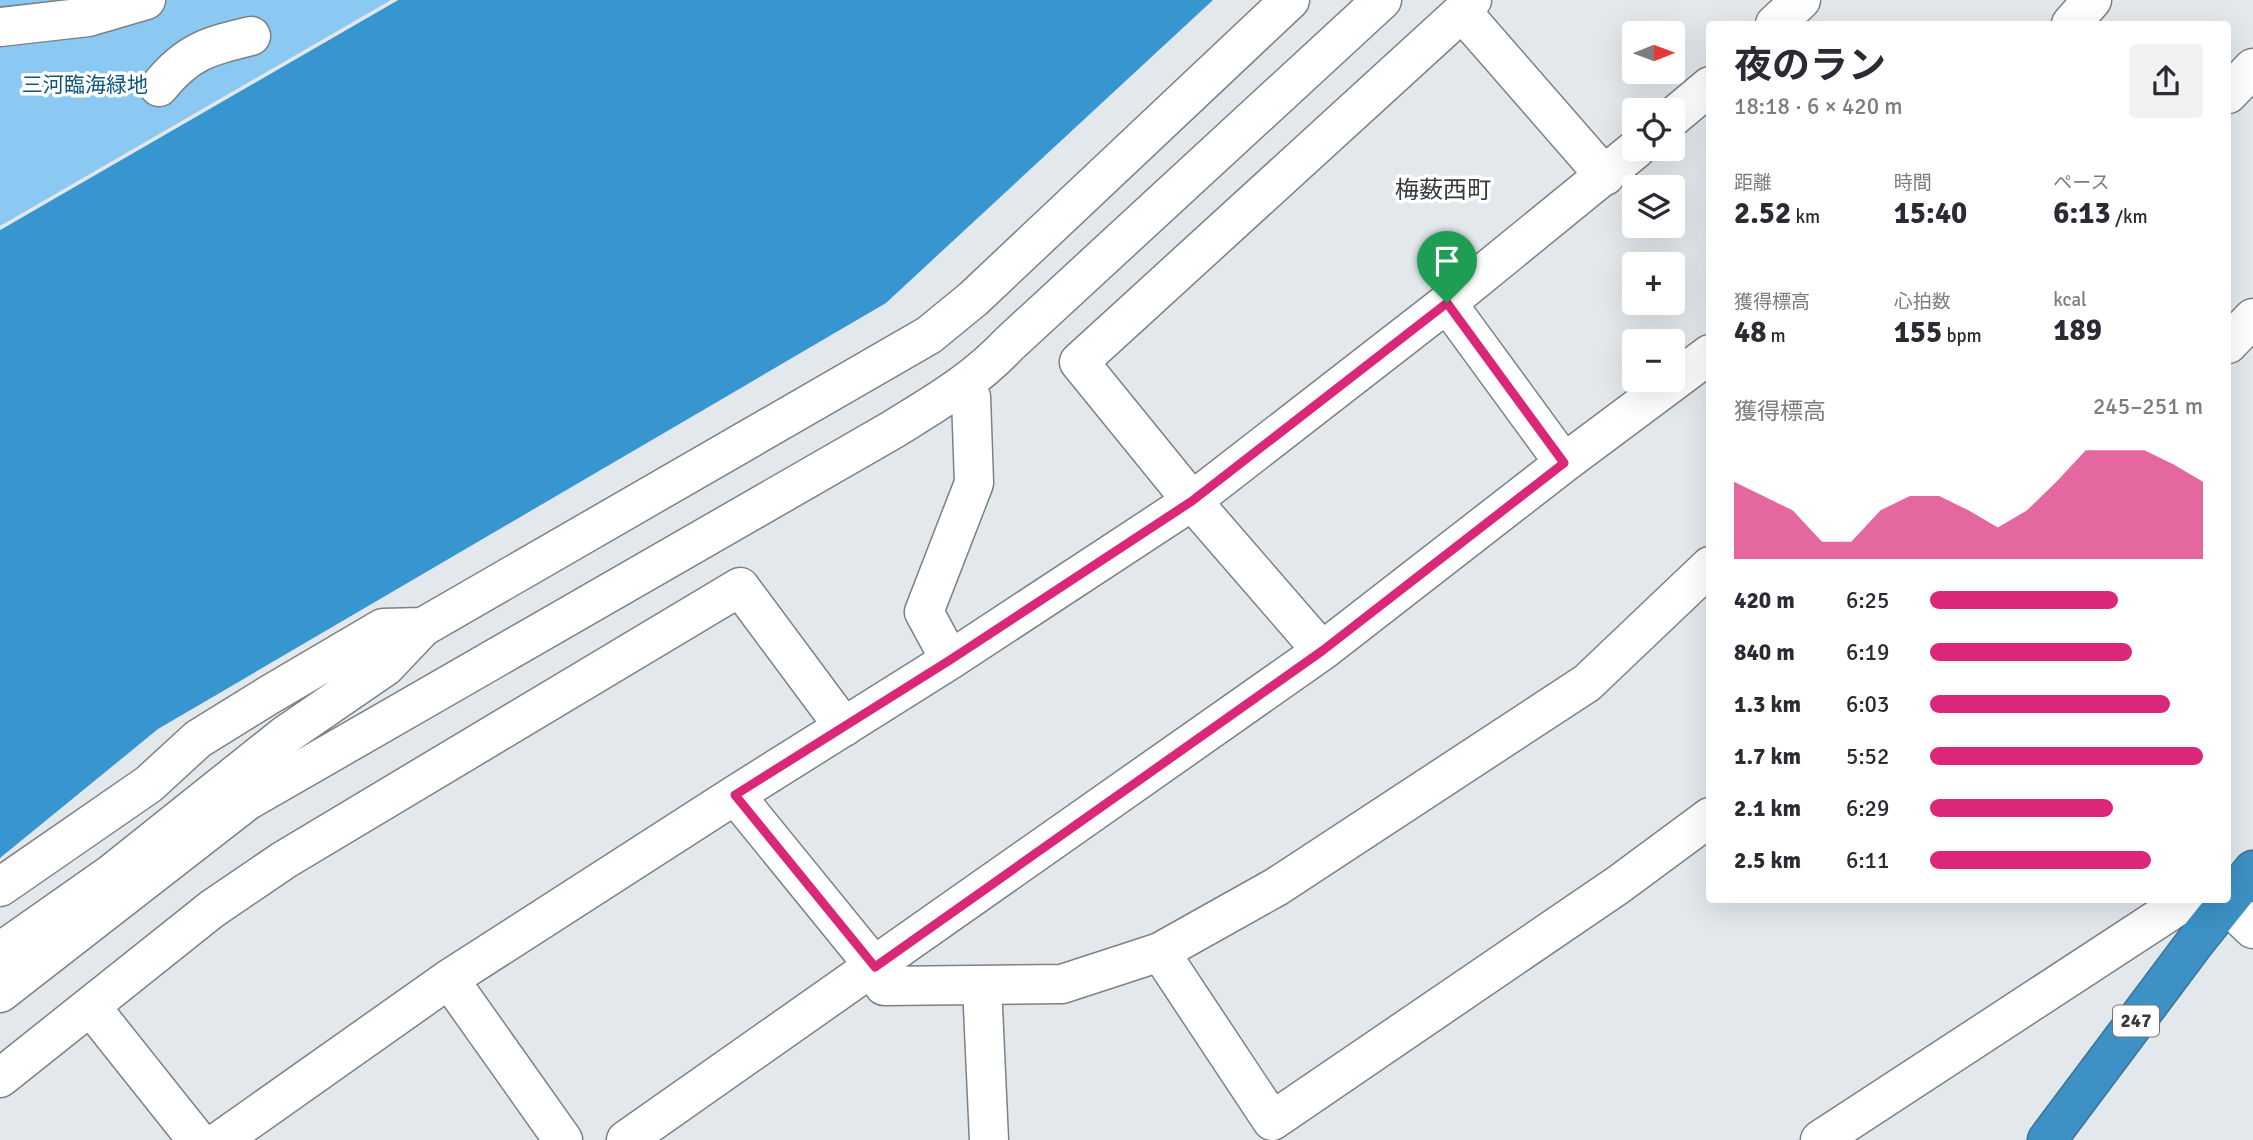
<!DOCTYPE html>
<html lang="ja">
<head>
<meta charset="utf-8">
<style>
	:root { --surface:#fff; --page:#f2f2f3; --text:#2b2b33; --muted:#7c7c81; --accent:#db2777 }
	body { margin:0; font-family:Signika,"Noto Sans JP",sans-serif; background:var(--page); color:var(--text); height:100vh; display:flex; flex-direction:column; font-size:26px; white-space:nowrap }
	* { box-sizing:border-box; margin:0 }
	p { font-size:23px; color:var(--muted) }
	.icon { flex:none; width:38px; height:38px; fill:none; stroke:currentColor; stroke-width:2; stroke-linecap:round; stroke-linejoin:round }
	.map { position:relative; flex:1; overflow:hidden }
	.details { position:absolute; left:1706px; top:21px; width:525px; height:882px; display:flex; flex-direction:column; background:var(--surface); border-radius:7px; box-shadow:0 7px 28px #0002 }
	.details>* { flex:none }
	.needle { width:46px; rotate:89deg }
	.tools { position:absolute; left:1622px; top:21px; display:grid; gap:14px }
	.tools a { display:grid; place-items:center; width:63px; height:63px; border-radius:7px; background:var(--surface); box-shadow:0 7px 28px #0002; font-size:35px }
	.pin { position:absolute; display:grid; place-items:center; width:60px; height:60px; color:#fff; margin:-72px -30px; border-radius:50% 50% 50% 0; rotate:-45deg; box-shadow:0 0 7px #0007 }
	.pin .icon { rotate:45deg }
	.round { display:grid; place-items:center; flex:none; width:74px; height:74px; border-radius:7px; background:var(--page) }
	.overview { display:flex; align-items:center; justify-content:space-between; height:119px; padding:0 28px }
	h1 { font-size:38px; font-weight:700; line-height:52px }
	.figures { display:grid; grid-template-columns:repeat(3,1fr); gap:10px; height:119px; padding:7px 28px }
	.figures div { display:grid; align-content:center }
	.figures b { font-size:30px; font-weight:700 }
	.figures small { font-size:19px; font-weight:400 }
	.figures p { font-size:19px }
	.chart { height:196px; padding:14px 28px }
	.chart p { display:flex; justify-content:space-between }
	.chart svg { width:100%; height:126px; margin-top:7px; fill:var(--accent); opacity:.7 }
	ul { padding:0 28px; list-style:none; font-size:23px }
	li { display:grid; grid-template-columns:112px 84px 1fr; align-items:center; height:52px }
	li i { height:18px; border-radius:9px; background:var(--accent) }
	.map>svg:first-child { display:block }
	.green { fill:#8bc8f2 }
	.water { fill:#3796cf }
	.pier { fill:#e2e8ec }
	.lines { fill:none; stroke-linecap:round; stroke-linejoin:round }
	.minor-casing { stroke:#7c8185; stroke-width:41 }
	.highway-casing { stroke:#3b7395; stroke-width:41 }
	.minor { stroke:#fff; stroke-width:38 }
	.highway { stroke:#3d91c5; stroke-width:38 }
	.route-casing { stroke:#fff; stroke-width:14 }
	.route { stroke:#db2777; stroke-width:9 }
	.labels { text-anchor:middle; dominant-baseline:central; stroke-width:7; stroke-linejoin:round; paint-order:stroke }
	.shield { fill:#fff; stroke:#747676; stroke-width:2 }
	.shield-label { font-size:19px; font-weight:bold; fill:#383b3c }
	.park-label { font-size:21px; fill:#0e557c; stroke:#fff }
	.quarter-label { font-size:24px; fill:#383b3c; stroke:#fff }
</style>
</head>
<body>
<div class="map">
<svg width="2253" height="1140" viewBox="0 0 2253 1140">
	<rect width="100%" height="100%" fill="#e2e8ec"/>
	<path class="green" d="M 0,0 L 398,0 L 0,230 Z"/>
	<path class="water" d="M 398,0 L 1213,0 L 886,303 L 158,729 L 0,858 L 0,230 Z"/>
	<path class="pier" d="M 391,0 L 398,0 L 0,230 L 0,226 Z"/>
	<g class="lines">
		<g class="minor-casing">
			<path id="minor" d="M 1462,12 L 1605,176
				M 1775,24 L 1801,0
				M 2071,24 L 2092,0
				M 0,27 L 88,17 L 146,0
				M 159,87 C 187,52 208,46 251,36
				M 2228,94 L 2253,68
				M 1673,117 L 1710,86
				M 1447,303 L 1564,463
				M 2228,344 L 2253,318
				M 1322,651 L 1192,501 L 1079,362 L 1462,12 L 1472,0
				M 950,660 L 924,612 L 974,483 L 971,397 L 960,387
				M 735,795 L 875,967 L 884,986 L 1062,984 L 1160,952 L 1276,887 L 1587,683 L 1710,566
				M 0,887 L 149,784 L 198,739 L 269,695 L 383,628 L 423,627 L 929,335 L 973,299 L 1290,0
				M 2192,900 L 2227,904 L 2253,929
				M 0,952 L 111,874 L 284,736 L 386,666 L 423,627
				M 1160,952 L 1272,1121 L 1618,885 L 1710,817
				M 449,979 L 563,1140
				M 982,985 L 989,1140
				M 0,993 L 247,801 L 892,430 C 937,402 973,382 1009,344 L 1382,0
				M 91,1007 L 197,1140
				M 0,1078 L 212,909 L 284,860 L 740,587 L 844,727
				M 221,1140 L 449,979 L 735,795 L 950,660 L 1192,501 L 1447,303 L 1636,149
				M 626,1140 L 1322,651 L 1564,463 L 1710,354
				M 1820,1140 L 2187,900"/>
		</g>
		<g class="highway-casing">
			<path id="highway" d="M 2047,1140 L 2196,941 L 2253,870"/>
		</g>
		<use href="#minor" class="minor"/>
		<use href="#highway" class="highway"/>
	</g>
	<g class="lines">
		<g class="route-casing">
			<path id="route" d="M 1447,303 L 1564,463 L 1322,651 L 875,967 L 735,795 L 950,660 L 1192,501 Z"/>
		</g>
		<use href="#route" class="route"/>
	</g>
	<g class="labels">
		<rect class="shield" x="2113" y="1005.5" width="46" height="31" rx="5"/>
		<g class="shield-label">
			<text x="2136" y="1021">247</text>
		</g>
		<g class="park-label">
			<text x="85" y="85">三河臨海緑地</text>
		</g>
		<g class="quarter-label">
			<text x="1443" y="190">梅薮西町</text>
		</g>
	</g>
</svg>
<div class="tools">
<a><svg class="needle" viewBox="-14 -14 28 28"><path d="M0-13l5 13h-10z" fill="#e53935"/><path d="M0 13l5-13h-10z" fill="#7c7c81"/></svg></a>
<a><svg class="icon" aria-label="locate" viewBox="0 0 24 24"><circle cx="12" cy="12" r="6"/><path d="M12 2v4M12 18v4M2 12h4M18 12h4"/></svg></a>
<a><svg class="icon" aria-label="layers" viewBox="0 0 24 24"><path d="M12 4l9 5-9 5-9-5zM3 14l9 5 9-5"/></svg></a>
<a>+</a>
<a>−</a>
</div>
<div class="pin" style="left:1447px;top:303px;background:#1e9e55"><svg class="icon" aria-label="arrive" viewBox="0 0 24 24"><path d="M6 21V4h12l-3 4 3 4H6"/></svg></div>
<section class="details">
<div class="overview"><div><h1>夜のラン</h1><p>18:18 · 6 × 420 m</p></div><a class="round"><svg class="icon" aria-label="share" viewBox="0 0 24 24"><path d="M12 15V3M7 8l5-5 5 5M5 13v7h14v-7"/></svg></a></div>
<div class="figures">
<div><p>距離</p><b>2.52<small> km</small></b></div>
<div><p>時間</p><b>15:40</b></div>
<div><p>ペース</p><b>6:13<small> /km</small></b></div>
</div>
<div class="figures">
<div><p>獲得標高</p><b>48<small> m</small></b></div>
<div><p>心拍数</p><b>155<small> bpm</small></b></div>
<div><p>kcal</p><b>189</b></div>
</div>
<div class="chart"><p><span>獲得標高</span>245–251 m</p>
<svg viewBox="0 0 160 44" preserveAspectRatio="none"><path d="M0 44V17L10 22L20 27L30 38L40 38L50 27L60 22L70 22L80 27L90 33L100 27L110 17L120 6L130 6L140 6L150 11L160 17V44z"/></svg>
</div>
<ul>
<li><b>420 m</b>6:25<i style="width:69%"></i></li>
<li><b>840 m</b>6:19<i style="width:74%"></i></li>
<li><b>1.3 km</b>6:03<i style="width:88%"></i></li>
<li><b>1.7 km</b>5:52<i style="width:100%"></i></li>
<li><b>2.1 km</b>6:29<i style="width:67%"></i></li>
<li><b>2.5 km</b>6:11<i style="width:81%"></i></li>
</ul>
</section>
</div>
</body>
</html>
